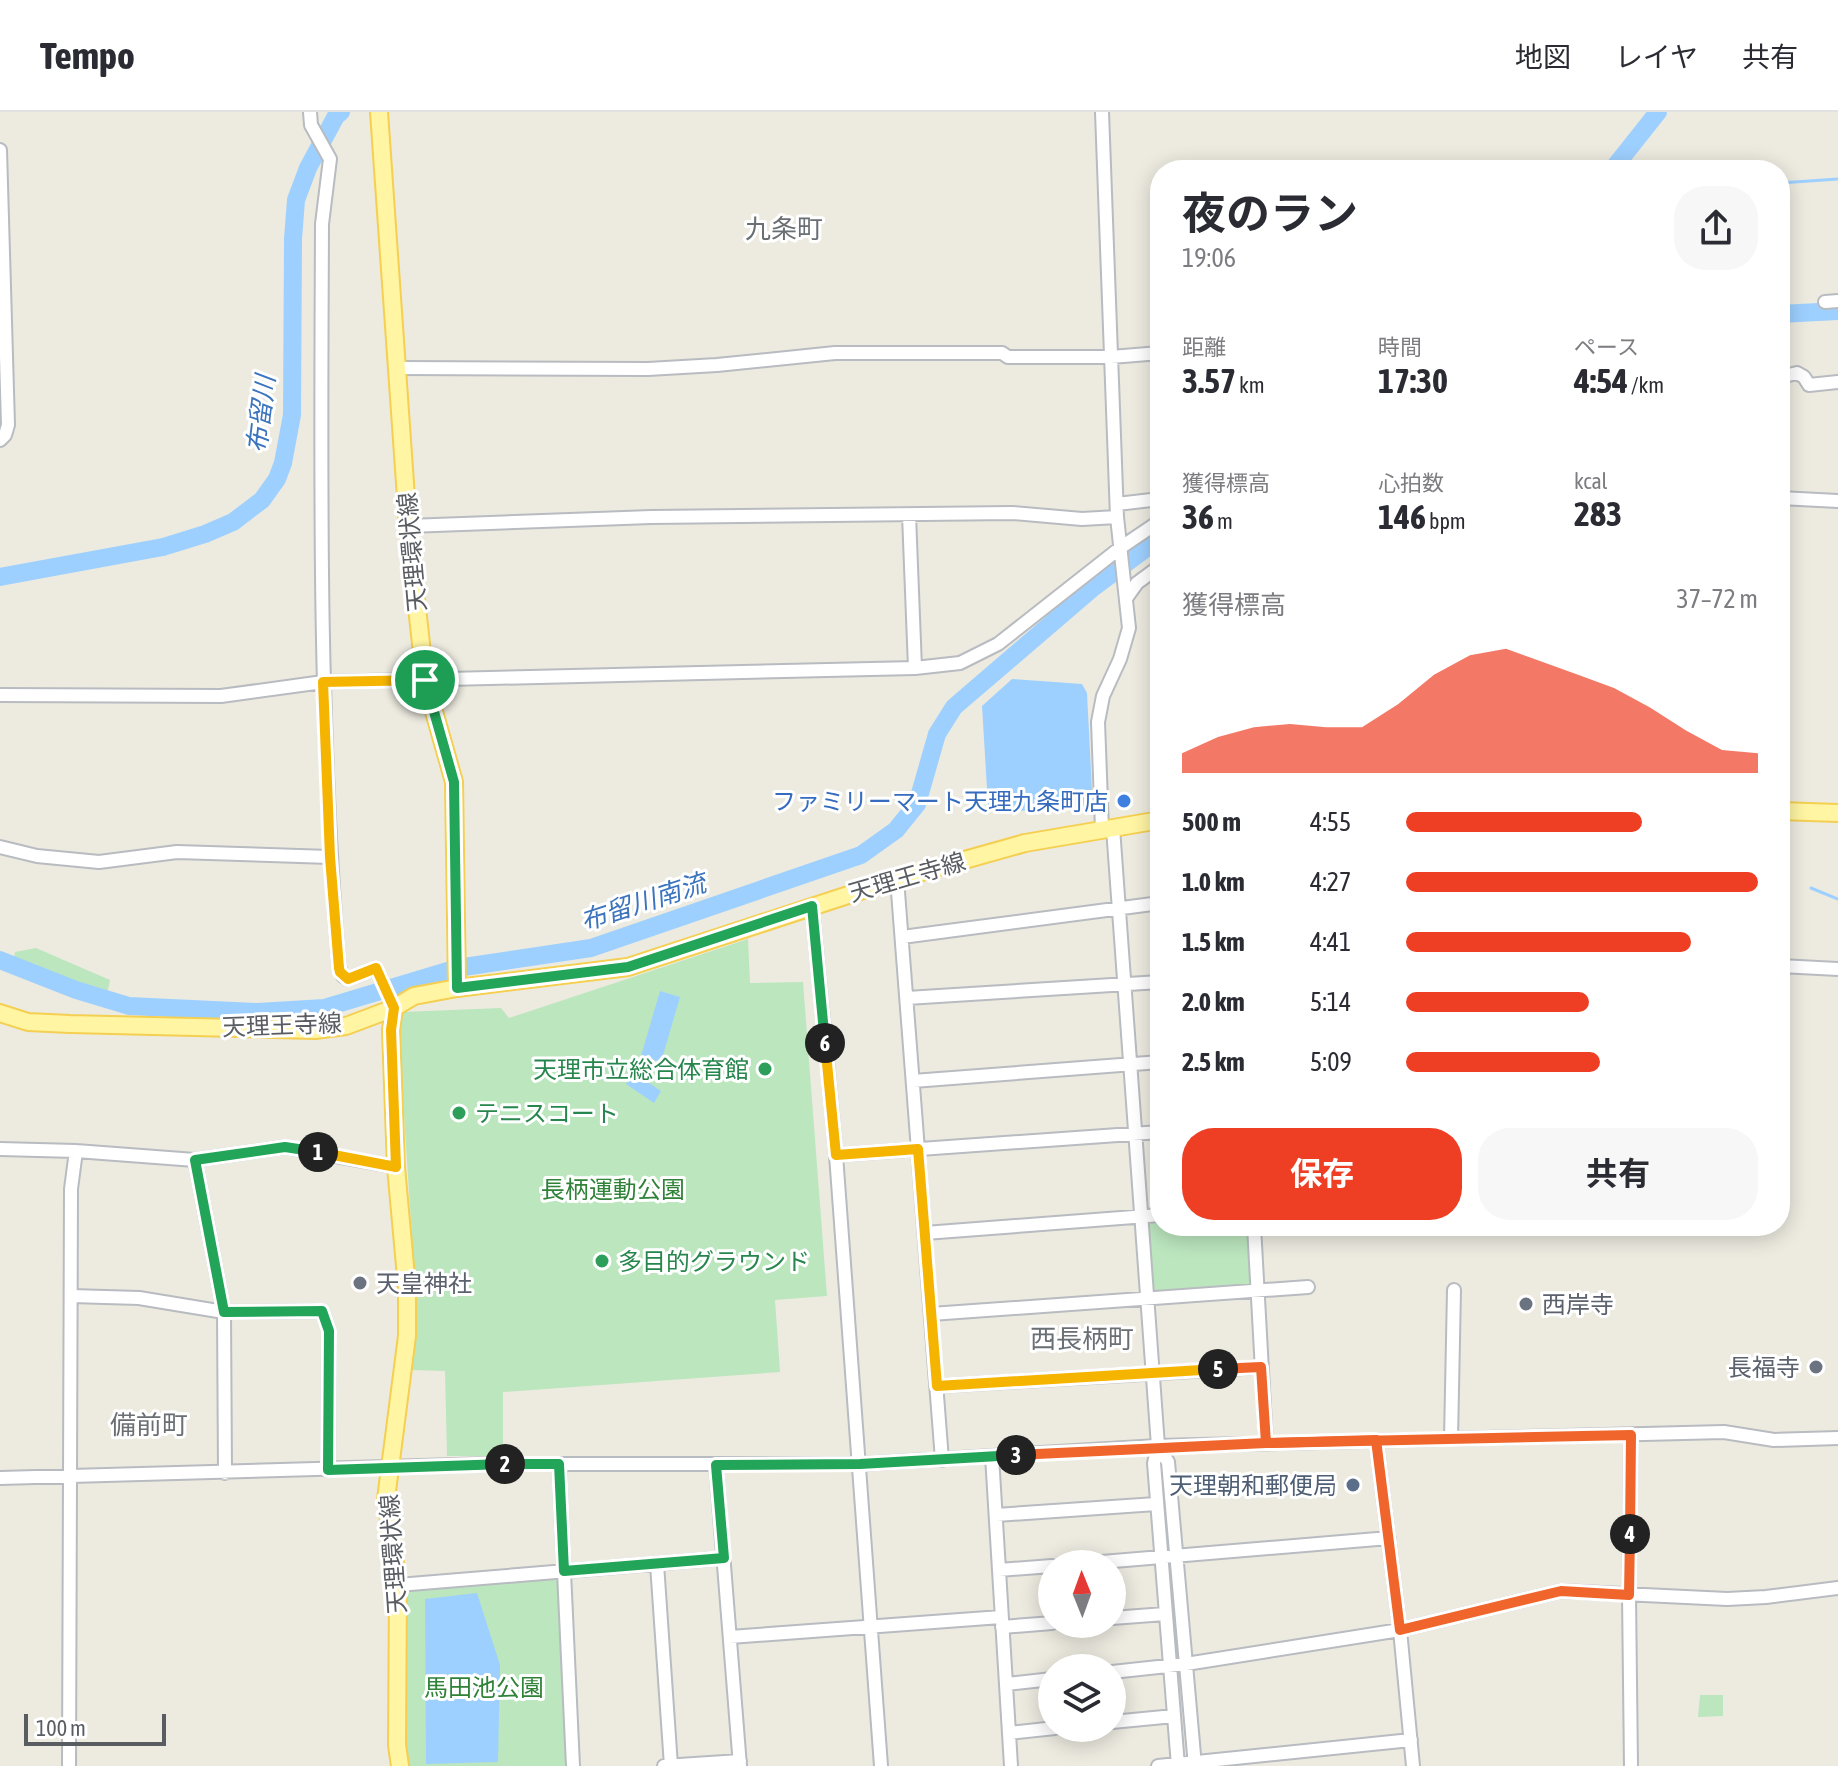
<!DOCTYPE html>
<html lang="ja">
<head>
<meta charset="utf-8">
<style>
	:root { --surface:#fff; --page:#f7f7f7; --text:#2b2b33; --muted:#7c7c81; --line:#e1e1e2; --accent:#ee3f25 }
	body { margin:0; font-family:"Asap Condensed","Noto Sans JP",sans-serif; background:var(--page); color:var(--text); height:100vh; display:flex; flex-direction:column; font-size:30px; white-space:nowrap }
	* { box-sizing:border-box; margin:0 }
	p { font-size:26px; color:var(--muted) }
	.icon { flex:none; width:44px; height:44px; fill:none; stroke:currentColor; stroke-width:2; stroke-linecap:round; stroke-linejoin:round }
	.map { position:relative; flex:1; overflow:hidden }
	.details { position:absolute; left:1150px; top:48px; width:640px; height:1076px; display:flex; flex-direction:column; background:var(--surface); border-radius:32px; box-shadow:0 4px 20px #0003 }
	.details>* { flex:none }
	.needle { width:52px; rotate:359deg }
	.controls { position:absolute; left:1038px; top:1438px; display:grid; gap:16px }
	.controls a { display:grid; place-items:center; width:88px; height:88px; border-radius:50%; background:var(--surface); box-shadow:0 4px 20px #0003; font-size:40px }
	.scale { position:absolute; left:24px; bottom:20px; width:142px; box-sizing:border-box; padding-left:8px; border:4px solid #595d62; border-top:0; font-size:22px; line-height:28px; white-space:nowrap; color:#595d62; -webkit-text-stroke:6px #fff; paint-order:stroke }
	.pin { position:absolute; display:grid; place-items:center; width:68px; height:68px; color:#fff; margin:-34px; border:4px solid #fff; border-radius:50%; box-shadow:0 2px 8px #0007 }
	.km { position:absolute; width:40px; height:40px; margin:-20px; border-radius:50%; background:#222; color:#fff; font-size:22px; line-height:40px; text-align:center }
	.round { display:grid; place-items:center; flex:none; width:84px; height:84px; border-radius:32px; background:var(--page) }
	.headline { display:flex; align-items:center; justify-content:space-between; height:136px; padding:0 32px }
	h1 { font-size:44px; font-weight:700; line-height:60px }
	.metrics { display:grid; grid-template-columns:repeat(3,1fr); gap:12px; height:136px; padding:8px 32px }
	.metrics div { display:grid; align-content:center }
	.metrics b { font-size:34px; font-weight:700 }
	.metrics small { font-size:22px; font-weight:400 }
	.metrics p { font-size:22px }
	.chart { height:224px; padding:16px 32px }
	.chart p { display:flex; justify-content:space-between }
	.chart svg { width:100%; height:144px; margin-top:8px; fill:var(--accent); opacity:.7 }
	.cta { display:flex; gap:16px; margin-top:auto; padding:16px 32px }
	.cta a { flex:1; height:92px; border-radius:32px; background:var(--accent); color:#fff; font-size:32px; font-weight:700; line-height:92px; text-align:center }
	.cta a+a { background:var(--page); color:var(--text) }
	ul { padding:0 32px; list-style:none; font-size:26px }
	li { display:grid; grid-template-columns:128px 96px 1fr; align-items:center; height:60px }
	li i { height:20px; border-radius:10px; background:var(--accent) }
	header { display:flex; align-items:center; gap:48px; box-sizing:border-box; height:112px; padding:0 40px; background:var(--surface); border-bottom:2px solid var(--line) }
	header strong { font-size:38px }
	nav { display:flex; gap:44px; margin-inline-start:auto; font-size:28px }
	.map>svg:first-child { display:block }
	.green { fill:#bbe6be }
	.water { fill:#9ed0ff }
	.lines { fill:none; stroke-linecap:round; stroke-linejoin:round }
	.stream { stroke:#9ed0ff; stroke-width:3 }
	.river { stroke:#9ed0ff; stroke-width:18 }
	.minor-casing { stroke:#b8bbc0; stroke-width:16 }
	.major-casing { stroke:#f5cf51; stroke-width:20 }
	.minor { stroke:#fff; stroke-width:12 }
	.major { stroke:#fff5a3; stroke-width:16 }
	.split-1-casing { stroke:#fff; stroke-width:16 }
	.split-2-casing { stroke:#fff; stroke-width:16 }
	.split-3-casing { stroke:#fff; stroke-width:16 }
	.split-4-casing { stroke:#fff; stroke-width:16 }
	.split-5-casing { stroke:#fff; stroke-width:16 }
	.split-6-casing { stroke:#fff; stroke-width:16 }
	.split-7-casing { stroke:#fff; stroke-width:16 }
	.split-1 { stroke:#f5b400; stroke-width:10 }
	.split-2 { stroke:#22a559; stroke-width:10 }
	.split-3 { stroke:#22a559; stroke-width:10 }
	.split-4 { stroke:#f0652b; stroke-width:10 }
	.split-5 { stroke:#f0652b; stroke-width:10 }
	.split-6 { stroke:#f5b400; stroke-width:10 }
	.split-7 { stroke:#22a559; stroke-width:10 }
	.shop-dot { fill:#3f7fe0; stroke:#fff; stroke-width:3 }
	.leisure-dot { fill:#2e9e5b; stroke:#fff; stroke-width:3 }
	.worship-dot { fill:#6b7280; stroke:#fff; stroke-width:3 }
	.service-dot { fill:#5c6f8a; stroke:#fff; stroke-width:3 }
	.labels { text-anchor:middle; dominant-baseline:central; stroke-width:6; stroke-linejoin:round; paint-order:stroke }
	.street-label { font-size:24px; fill:#595d62; stroke:#fff }
	.shop-label { font-size:24px; fill:#366cbe; stroke:#fff; text-anchor:end }
	.leisure-label { font-size:24px; fill:#27864d; stroke:#fff; text-anchor:start }
	.park-label { font-size:24px; fill:#308239; stroke:#fff }
	.worship-label { font-size:24px; fill:#5b616d; stroke:#fff; text-anchor:start }
	.service-label { font-size:24px; fill:#4e5e75; stroke:#fff; text-anchor:end }
	.neighbourhood-label { font-size:26px; fill:#6a6f74; stroke:#fff }
	.water-label { font-size:26px; font-style:italic; fill:#3c74bd; stroke:#fff }
</style>
</head>
<body>
<header>
<strong>Tempo</strong>
<nav><a>地図</a><a>レイヤ</a><a>共有</a></nav>
</header>
<div class="map">
<svg width="1838" height="1654" viewBox="0 0 1838 1654">
	<rect width="100%" height="100%" fill="#edebe0"/>
	<path class="green" d="M 748,827 L 750,871 L 803,870 L 827,1184 L 775,1188 L 780,1260 L 503,1280 L 503,1344 L 447,1344 L 445,1259 L 411,1258 L 416,1187 L 398,911 L 403,900 L 501,896 L 509,906 Z
		M 36,836 L 110,868 L 107,883 L 48,866 L 13,852 L 15,840 Z
		M 1160,1103 L 1160,1114 L 1250,1114 L 1254,1169 L 1251,1178 L 1164,1185 L 1151,1177 L 1145,1105 Z
		M 549,1465 L 557,1469 L 567,1654 L 407,1654 L 407,1480 L 411,1475 Z
		M 1700,1583 L 1723,1583 L 1723,1604 L 1698,1605 Z"/>
	<path class="water" d="M 1012,567 L 1082,572 L 1087,581 L 1093,698 L 995,699 L 988,693 L 982,594 Z
		M 660,879 L 680,885 L 661,950 L 641,944 Z
		M 634,961 L 661,979 L 654,991 L 626,972 Z
		M 477,1481 L 500,1553 L 498,1650 L 426,1652 L 425,1487 Z"/>
	<g class="lines">
		<path class="stream" d="M 1780,71 L 1838,67
			M 1811,776 L 1838,787"/>
		<path class="river" d="M 1612,58 L 1658,0
			M 1780,202 L 1838,199
			M 0,465 L 163,435 L 205,422 L 233,410 L 262,388 L 277,367 L 283,351 L 292,303 L 293,127 L 296,88 L 308,56 L 336,4 L 341,0
			M 0,848 L 76,878 L 129,894 L 258,900 L 324,896 L 457,856 L 591,836 L 861,743 L 896,718 L 917,692 L 937,622 L 954,595 L 1094,475 L 1160,426"/>
		<g class="minor-casing">
			<path id="minor" d="M 310,0 L 311,13 L 330,47 L 322,112 C 321,360 318,609 339,856 L 343,864 L 348,867 L 376,856 L 394,896
				M 1102,0 L 1117,405 L 1129,516 L 1120,547 L 1103,584 L 1098,610 L 1102,717
				M 0,38 L 8,313 L 5,323 L 0,328
				M 1825,190 L 1838,189
				M 399,256 L 648,257 L 717,253 L 835,241 L 1002,241 L 1008,245 L 1111,245 L 1160,241
				M 1780,265 L 1797,261 L 1804,265 L 1809,273 L 1838,270
				M 1780,386 L 1838,389
				M 1117,392 L 1160,387
				M 909,403 L 915,556
				M 408,414 L 651,405 L 1013,401 L 1082,407 L 1117,405
				M 1127,485 L 1137,471 L 1160,454
				M 0,583 L 221,584 L 323,570 L 915,556 L 960,551 L 998,532 L 1120,436 L 1160,409
				M 1113,716 L 1158,1334 L 1154,1351 L 1178,1654
				M 0,735 L 37,744 L 99,750 L 177,740 L 330,745
				M 897,767 L 942,1348
				M 812,794 L 836,1043 L 881,1654
				M 902,825 L 1160,791
				M 1780,854 L 1838,857
				M 907,886 L 1160,870
				M 913,969 L 1160,950
				M 0,1037 L 76,1039 L 195,1048 L 285,1035 L 396,1055
				M 836,1043 L 1160,1020
				M 195,1048 L 224,1200 L 225,1361
				M 1254,1114 L 1266,1331
				M 925,1121 L 1160,1103
				M 71,1184 L 139,1186 L 224,1200 L 322,1199 L 329,1219 L 328,1358
				M 931,1202 L 1308,1175
				M 937,1274 L 1261,1255
				M 1631,1323 L 1629,1483 L 1631,1654
				M 1451,1327 L 1454,1178
				M 1376,1328 L 1400,1518 L 1413,1654
				M 1158,1334 L 1168,1350 L 1195,1654
				M 992,1344 L 1011,1654
				M 559,1352 L 573,1654
				M 716,1353 L 740,1654
				M 0,1366 L 490,1352 L 860,1352 L 1158,1334 L 1724,1320 L 1774,1328 L 1838,1326
				M 996,1403 L 1156,1392
				M 657,1452 L 671,1654
				M 1078,1452 L 1389,1426
				M 999,1458 L 1052,1454
				M 398,1473 L 724,1446
				M 1112,1506 L 1165,1502
				M 1002,1515 L 1052,1511
				M 730,1525 L 1001,1505
				M 1112,1560 L 1186,1552 L 1400,1518 L 1561,1479 L 1727,1487 L 1766,1485 L 1838,1476
				M 1007,1572 L 1052,1567
				M 1112,1610 L 1174,1604
				M 1009,1621 L 1055,1616
				M 69,1654 L 71,1077 L 76,1039
				M 664,1654 L 740,1649
				M 1158,1654 L 1411,1628"/>
		</g>
		<g class="major-casing">
			<path id="major" d="M 379,0 L 408,414 L 425,568 L 454,670 L 457,876
				M 1780,699 L 1838,701
				M 394,896 L 391,918 L 396,1055 L 407,1176 L 407,1224 L 386,1387 L 398,1473 L 397,1633 L 400,1654
				M 0,901 L 28,910 L 70,912 L 315,918 L 346,914 L 394,896 L 414,884 L 457,876 L 628,855 L 897,767 L 1025,731 L 1160,708"/>
		</g>
		<use href="#minor" class="minor"/>
		<use href="#major" class="major"/>
	</g>
	<g class="lines">
		<g class="split-1-casing">
			<path id="split-1" d="M 318,1040 L 396,1055 L 391,918 L 394,896 L 376,856 L 348,867 L 340,860 L 339,856 L 330,745 L 323,570 L 425,568"/>
		</g>
		<g class="split-2-casing">
			<path id="split-2" d="M 318,1040 L 285,1035 L 195,1048 L 224,1200 L 322,1199 L 329,1219 L 328,1358 L 505,1352"/>
		</g>
		<g class="split-3-casing">
			<path id="split-3" d="M 505,1352 L 559,1352 L 564,1459 L 724,1446 L 716,1353 L 860,1352 L 1016,1343"/>
		</g>
		<g class="split-4-casing">
			<path id="split-4" d="M 1016,1343 L 1266,1331 L 1631,1323 L 1630,1422"/>
		</g>
		<g class="split-5-casing">
			<path id="split-5" d="M 1218,1257 L 1261,1255 L 1266,1331 L 1376,1328 L 1400,1518 L 1561,1479 L 1629,1483 L 1630,1422"/>
		</g>
		<g class="split-6-casing">
			<path id="split-6" d="M 825,931 L 836,1043 L 918,1037 L 937,1274 L 1218,1257"/>
		</g>
		<g class="split-7-casing">
			<path id="split-7" d="M 425,568 L 454,670 L 457,876 L 628,855 L 812,794 L 825,931"/>
		</g>
		<use href="#split-1" class="split-1"/>
		<use href="#split-2" class="split-2"/>
		<use href="#split-3" class="split-3"/>
		<use href="#split-4" class="split-4"/>
		<use href="#split-5" class="split-5"/>
		<use href="#split-6" class="split-6"/>
		<use href="#split-7" class="split-7"/>
	</g>
	<circle class="shop-dot" cx="1124" cy="689" r="8"/>
	<g class="leisure-dot">
		<circle cx="765" cy="957" r="8"/>
		<circle cx="459" cy="1001" r="8"/>
		<circle cx="602" cy="1149" r="8"/>
	</g>
	<g class="worship-dot">
		<circle cx="360" cy="1171" r="8"/>
		<circle cx="1526" cy="1192" r="8"/>
		<circle cx="1816" cy="1255" r="8"/>
	</g>
	<circle class="service-dot" cx="1353" cy="1373" r="8"/>
	<g class="labels">
		<g class="street-label">
			<text transform="translate(412 440) rotate(-95)">天理環状線</text>
			<text transform="translate(907 765) rotate(-16)">天理王寺線</text>
			<text transform="translate(282 913) rotate(-2)">天理王寺線</text>
			<text transform="translate(393 1442) rotate(-94)">天理環状線</text>
		</g>
		<g class="shop-label">
			<text x="1108" y="689">ファミリーマート天理九条町店</text>
		</g>
		<g class="leisure-label">
			<text x="749" y="957" text-anchor="end">天理市立総合体育館</text>
			<text x="475" y="1001">テニスコート</text>
			<text x="618" y="1149">多目的グラウンド</text>
		</g>
		<g class="park-label">
			<text x="613" y="1077">長柄運動公園</text>
			<text x="484" y="1575">馬田池公園</text>
		</g>
		<g class="worship-label">
			<text x="376" y="1171">天皇神社</text>
			<text x="1542" y="1192">西岸寺</text>
			<text x="1800" y="1255" text-anchor="end">長福寺</text>
		</g>
		<g class="service-label">
			<text x="1337" y="1373">天理朝和郵便局</text>
		</g>
		<g class="neighbourhood-label">
			<text x="784" y="117">九条町</text>
			<text x="1082" y="1227">西長柄町</text>
			<text x="149" y="1313">備前町</text>
		</g>
		<g class="water-label">
			<text transform="translate(261 302) rotate(-83)">布留川</text>
			<text transform="translate(643 790) rotate(-18)">布留川南流</text>
		</g>
	</g>
</svg>
<div class="controls">
<a><svg class="needle" viewBox="-14 -14 28 28"><path d="M0-13l5 13h-10z" fill="#e53935"/><path d="M0 13l5-13h-10z" fill="#7c7c81"/></svg></a>
<a><svg class="icon" aria-label="layers" viewBox="0 0 24 24"><path d="M12 4l9 5-9 5-9-5zM3 14l9 5 9-5"/></svg></a>
</div>
<div class="scale">100 m</div>
<div class="pin" style="left:425px;top:568px;background:#1e9e55"><svg class="icon" aria-label="arrive" viewBox="0 0 24 24"><path d="M6 21V4h12l-3 4 3 4H6"/></svg></div>
<b class="km" style="left:318px;top:1040px">1</b>
<b class="km" style="left:505px;top:1352px">2</b>
<b class="km" style="left:1016px;top:1343px">3</b>
<b class="km" style="left:1630px;top:1422px">4</b>
<b class="km" style="left:1218px;top:1257px">5</b>
<b class="km" style="left:825px;top:931px">6</b>
<section class="details">
<div class="headline"><div><h1>夜のラン</h1><p>19:06</p></div><a class="round"><svg class="icon" aria-label="share" viewBox="0 0 24 24"><path d="M12 15V3M7 8l5-5 5 5M5 13v7h14v-7"/></svg></a></div>
<div class="metrics">
<div><p>距離</p><b>3.57<small> km</small></b></div>
<div><p>時間</p><b>17:30</b></div>
<div><p>ペース</p><b>4:54<small> /km</small></b></div>
</div>
<div class="metrics">
<div><p>獲得標高</p><b>36<small> m</small></b></div>
<div><p>心拍数</p><b>146<small> bpm</small></b></div>
<div><p>kcal</p><b>283</b></div>
</div>
<div class="chart"><p><span>獲得標高</span>37–72 m</p>
<svg viewBox="0 0 160 44" preserveAspectRatio="none"><path d="M0 44V38L10 33L20 30L30 29L40 30L50 30L60 23L70 14L80 8L90 6L100 10L110 14L120 18L130 24L140 31L150 37L160 38V44z"/></svg>
</div>
<ul>
<li><b>500 m</b>4:55<i style="width:67%"></i></li>
<li><b>1.0 km</b>4:27<i style="width:100%"></i></li>
<li><b>1.5 km</b>4:41<i style="width:81%"></i></li>
<li><b>2.0 km</b>5:14<i style="width:52%"></i></li>
<li><b>2.5 km</b>5:09<i style="width:55%"></i></li>
</ul>
<div class="cta"><a>保存</a><a>共有</a></div>
</section>
</div>
</body>
</html>
